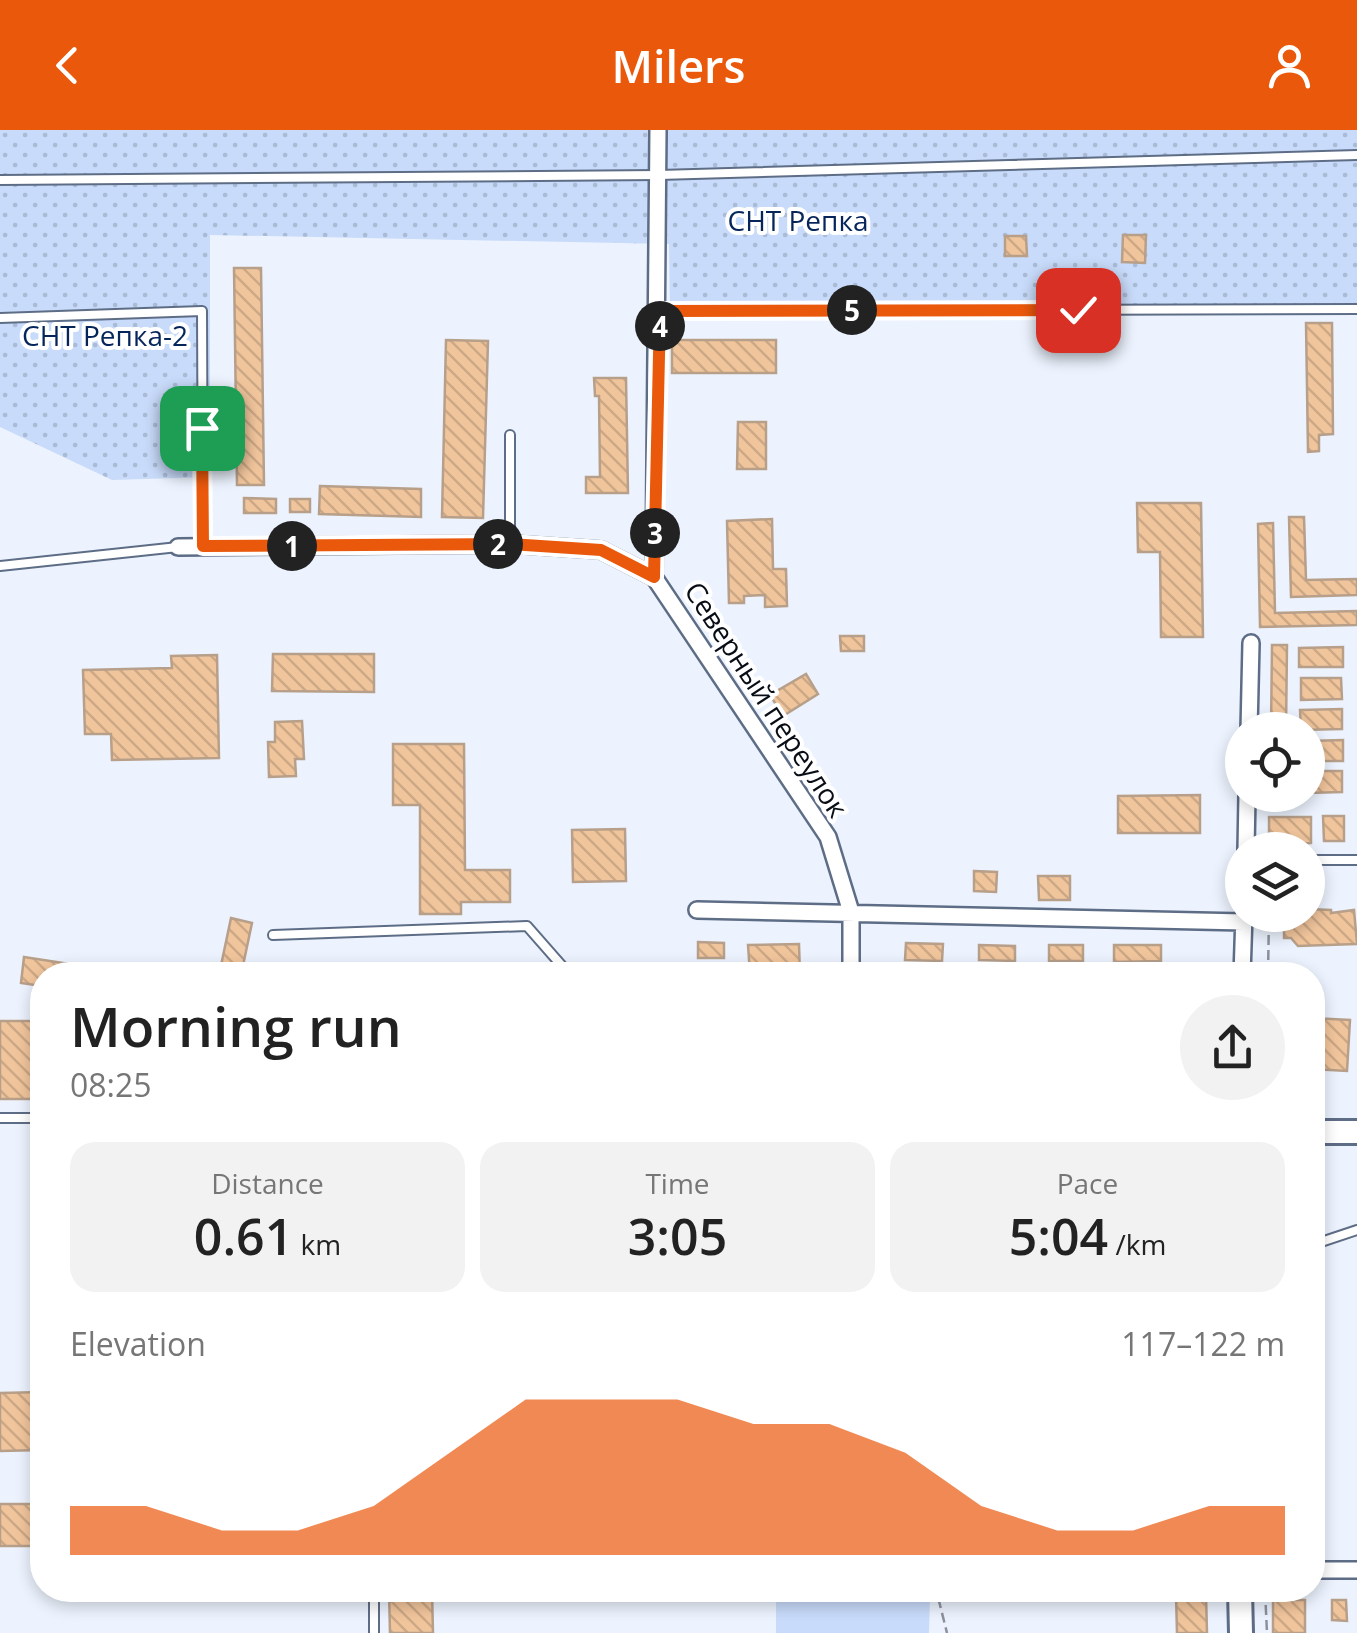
<!DOCTYPE html>
<html lang="en">
<head>
<meta charset="utf-8">
<style>
	:root { --surface:#fff; --page:#f2f2f2; --text:#222; --muted:#767676; --accent:#ea580c }
	body { margin:0; font-family:"Open Sans",sans-serif; background:var(--page); color:var(--text); height:100vh; display:flex; flex-direction:column; font-size:38px; white-space:nowrap }
	* { box-sizing:border-box; margin:0 }
	p { font-size:32px; color:var(--muted) }
	.icon { flex:none; width:55px; height:55px; fill:none; stroke:currentColor; stroke-width:2; stroke-linecap:round; stroke-linejoin:round }
	.map { position:relative; flex:1; overflow:hidden }
	.panel { position:absolute; left:30px; top:832px; width:1295px; height:640px; display:flex; flex-direction:column; background:var(--surface); border-radius:40px; box-shadow:0 5px 15px #0003 }
	.panel>* { flex:none }
	.fabs { position:absolute; left:1225px; top:582px; display:grid; gap:20px }
	.fabs a { display:grid; place-items:center; width:100px; height:100px; border-radius:50%; background:var(--surface); box-shadow:0 5px 15px #0003; font-size:50px }
	.pin { position:absolute; display:grid; place-items:center; width:85px; height:85px; color:#fff; margin:-42px; border-radius:20px; box-shadow:0 5px 15px #0006 }
	.km { position:absolute; width:50px; height:50px; margin:-25px; border-radius:50%; background:#222; color:#fff; font-size:28px; line-height:50px; text-align:center }
	.round { display:grid; place-items:center; flex:none; width:105px; height:105px; border-radius:52px; background:var(--page) }
	.head { display:flex; align-items:center; justify-content:space-between; height:170px; padding:0 40px }
	h1 { font-size:55px; font-weight:600; line-height:75px }
	.stats { display:grid; grid-template-columns:repeat(3,1fr); gap:15px; height:170px; padding:10px 40px }
	.stats div { display:grid; align-content:center; border-radius:25px; background:var(--page); text-align:center }
	.stats b { font-size:50px; font-weight:600 }
	.stats small { font-size:28px; font-weight:400 }
	.stats p { font-size:28px }
	.chart { height:280px; padding:20px 40px }
	.chart p { display:flex; justify-content:space-between }
	.chart svg { width:100%; height:180px; margin-top:10px; fill:var(--accent); opacity:.7 }
	header { display:flex; justify-content:space-between; align-items:center; height:130px; padding:0 40px; background:var(--accent); color:#fff; font-size:45px; font-weight:600 }
	.map>svg:first-child { display:block }
	.grass { fill:url(#grass-dots) }
	.pitch { fill:#c8dbfa }
	.building { fill:url(#building-back-hatch); stroke:#b79f89; stroke-width:2.5 }
	.lines { fill:none; stroke-linecap:round; stroke-linejoin:round }
	.service-casing { stroke:#5e6d86; stroke-width:12 }
	.minor-casing { stroke:#5e6d86; stroke-width:20 }
	.secondary-casing { stroke:#5e6d86; stroke-width:28 }
	.path { stroke:#8c929d; stroke-width:2.5; stroke-dasharray:10 5; stroke-linecap:butt }
	.service { stroke:#fff; stroke-width:8 }
	.minor { stroke:#fff; stroke-width:15 }
	.secondary { stroke:#fff; stroke-width:22 }
	.route-casing { stroke:#fff; stroke-width:20 }
	.route { stroke:#ea580c; stroke-width:12 }
	.labels { text-anchor:middle; dominant-baseline:central; stroke-width:8; stroke-linejoin:round; paint-order:stroke }
	.park-label { font-size:28px; fill:#06265b; stroke:#fff }
	.street-label { font-size:28px; fill:#070c15; stroke:#fff }
</style>
</head>
<body>
<header><svg class="icon" aria-label="back" viewBox="0 0 24 24"><path d="M15 5l-7 7 7 7"/></svg>Milers<svg class="icon" aria-label="person" viewBox="0 0 24 24"><circle cx="12" cy="8" r="4"/><path d="M4 21q1-7 8-7t8 7"/></svg></header>
<div class="map">
<svg width="1357" height="1503" viewBox="0 0 1357 1503">
	<defs>
		<pattern id="grass-dots" width="8" height="8" patternUnits="userSpaceOnUse" patternTransform="scale(2.5)"><rect width="8" height="8" fill="#c8dbfa"/><path d="M2 2h.1M6 6h.1" fill="none" stroke="#aabbd5" stroke-width="1.8" stroke-linecap="round"/></pattern>
		<pattern id="building-back-hatch" width="6" height="6" patternUnits="userSpaceOnUse" patternTransform="scale(2.5)"><rect width="6" height="6" fill="#f1c59c"/><path d="M-1 5l2 2M0 0l6 6M5-1l2 2" fill="none" stroke="#cda886"/></pattern>
	</defs>
	<rect width="100%" height="100%" fill="#ecf3fe"/>
	<path class="grass" d="M 0,0 L 1357,0 L 1357,179 L 670,184 L 669,114 L 210,105 L 210,347 L 112,350 L 0,297 Z"/>
	<path class="pitch" d="M 776,1466 L 930,1468 L 929,1503 L 776,1503 Z"/>
	<path class="building" d="M 1123,105 L 1146,105 L 1145,133 L 1122,132 Z
		M 1005,106 L 1026,106 L 1027,126 L 1005,126 Z
		M 234,138 L 261,138 L 264,355 L 237,355 Z
		M 1306,193 L 1332,193 L 1333,304 L 1319,305 L 1319,321 L 1308,322 Z
		M 446,210 L 488,211 L 483,388 L 442,387 Z
		M 672,210 L 776,210 L 776,243 L 672,243 Z
		M 594,248 L 626,248 L 628,363 L 586,363 L 586,347 L 600,347 L 599,266 L 595,266 Z
		M 738,292 L 766,292 L 766,339 L 737,339 Z
		M 320,356 L 421,359 L 421,387 L 319,384 Z
		M 244,368 L 276,369 L 276,383 L 244,383 Z
		M 290,369 L 310,369 L 310,382 L 290,382 Z
		M 1137,373 L 1201,373 L 1203,507 L 1161,507 L 1160,422 L 1138,422 Z
		M 1289,387 L 1304,387 L 1306,450 L 1357,449 L 1357,465 L 1291,467 Z
		M 772,389 L 773,439 L 786,439 L 787,476 L 765,477 L 765,465 L 744,466 L 744,473 L 729,473 L 727,391 Z
		M 1273,393 L 1275,483 L 1357,481 L 1357,495 L 1260,497 L 1258,394 Z
		M 840,506 L 864,506 L 864,521 L 841,521 Z
		M 1272,515 L 1287,515 L 1286,600 L 1271,600 Z
		M 1343,517 L 1343,537 L 1299,537 L 1299,518 Z
		M 273,524 L 374,524 L 374,562 L 272,561 Z
		M 217,525 L 219,628 L 112,630 L 111,604 L 85,604 L 83,540 L 172,538 L 171,526 Z
		M 806,544 L 818,564 L 783,586 L 770,565 Z
		M 1301,548 L 1341,548 L 1342,569 L 1301,570 Z
		M 1342,579 L 1342,599 L 1301,600 L 1300,580 Z
		M 302,591 L 304,629 L 295,629 L 296,646 L 269,647 L 268,612 L 275,612 L 275,592 Z
		M 1343,610 L 1343,631 L 1308,631 L 1308,611 Z
		M 393,614 L 464,614 L 465,740 L 510,740 L 510,772 L 461,772 L 461,784 L 420,784 L 420,675 L 393,675 Z
		M 1308,641 L 1342,641 L 1342,662 L 1308,663 Z
		M 1200,665 L 1200,703 L 1118,703 L 1118,666 Z
		M 1323,686 L 1344,686 L 1344,711 L 1324,711 Z
		M 1269,687 L 1311,687 L 1311,713 L 1269,714 Z
		M 625,699 L 626,751 L 573,752 L 572,700 Z
		M 974,741 L 997,742 L 996,762 L 974,761 Z
		M 1038,746 L 1070,746 L 1070,770 L 1039,770 Z
		M 1308,779 L 1331,780 L 1331,783 L 1354,780 L 1357,814 L 1298,816 L 1291,808 L 1284,808 L 1284,786 L 1308,785 Z
		M 231,788 L 252,793 L 241,845 L 219,845 Z
		M 698,812 L 724,813 L 724,828 L 698,828 Z
		M 906,813 L 943,814 L 942,831 L 905,830 Z
		M 799,814 L 800,844 L 750,844 L 748,815 Z
		M 979,815 L 1015,816 L 1015,831 L 979,830 Z
		M 1049,815 L 1083,815 L 1083,831 L 1049,831 Z
		M 1114,815 L 1161,815 L 1161,831 L 1114,832 Z
		M 24,827 L 135,844 L 135,845 L 42,845 L 42,856 L 21,853 Z
		M 267,836 L 404,843 L 404,845 L 267,845 Z
		M 1312,888 L 1350,890 L 1347,941 L 1312,939 Z
		M 0,891 L 42,891 L 42,969 L 0,969 Z
		M 42,1262 L 42,1320 L 0,1321 L 0,1263 Z
		M 0,1374 L 40,1374 L 40,1416 L 0,1416 Z
		M 389,1460 L 432,1460 L 433,1503 L 390,1503 Z
		M 1206,1464 L 1207,1503 L 1177,1503 L 1176,1465 Z
		M 1273,1470 L 1305,1470 L 1305,1503 L 1273,1503 Z
		M 1332,1470 L 1346,1470 L 1347,1491 L 1332,1490 Z"/>
	<g class="lines">
		<g class="service-casing">
			<path id="service" d="M 0,50 L 659,45 L 1357,25
				M 660,181 L 1357,179
				M 0,188 L 202,181 L 203,416
				M 510,414 L 510,305
				M 0,436 L 178,417
				M 1308,730 L 1357,730
				M 273,805 L 527,796 L 570,845
				M 0,988 L 42,988
				M 1312,1115 L 1357,1100
				M 374,1503 L 374,1460"/>
		</g>
		<g class="minor-casing">
			<path id="minor" d="M 178,417 L 510,414 L 601,420 L 654,447 L 828,707 L 851,782 L 851,845
				M 654,447 L 658,0
				M 1249,600 L 1251,513
				M 1246,720 L 1247,665
				M 697,780 L 1244,792
				M 1242,845 L 1244,785
				M 1312,1440 L 1357,1440"/>
		</g>
		<g class="secondary-casing">
			<path id="secondary" d="M 1312,1002 L 1357,1002
				M 1240,1460 L 1241,1503"/>
		</g>
		<path class="path" d="M 1268,845 L 1269,785
			M 925,1460 L 939,1471 L 947,1503
			M 1265,1460 L 1267,1503"/>
		<use href="#service" class="service"/>
		<use href="#minor" class="minor"/>
		<use href="#secondary" class="secondary"/>
	</g>
	<g class="lines">
		<g class="route-casing">
			<path id="route" d="M 202,298 L 203,416 L 510,414 L 601,420 L 654,447 L 660,181 L 1078,180"/>
		</g>
		<use href="#route" class="route"/>
	</g>
	<g class="labels">
		<g class="park-label">
			<text x="798" y="90">СНТ Репка</text>
			<text x="105" y="205">СНТ Репка-2</text>
		</g>
		<g class="street-label">
			<text transform="translate(767 569) rotate(57)">Северный переулок</text>
		</g>
	</g>
</svg>
<div class="fabs">
<a><svg class="icon" aria-label="locate" viewBox="0 0 24 24"><circle cx="12" cy="12" r="6"/><path d="M12 2v4M12 18v4M2 12h4M18 12h4"/></svg></a>
<a><svg class="icon" aria-label="layers" viewBox="0 0 24 24"><path d="M12 4l9 5-9 5-9-5zM3 14l9 5 9-5"/></svg></a>
</div>
<div class="pin" style="left:202px;top:298px;background:#1e9e55"><svg class="icon" aria-label="arrive" viewBox="0 0 24 24"><path d="M6 21V4h12l-3 4 3 4H6"/></svg></div>
<div class="pin" style="left:1078px;top:180px;background:#d93025"><svg class="icon" aria-label="check" viewBox="0 0 24 24"><path d="M5 12l5 5 9-10"/></svg></div>
<b class="km" style="left:292px;top:416px">1</b>
<b class="km" style="left:498px;top:414px">2</b>
<b class="km" style="left:655px;top:403px">3</b>
<b class="km" style="left:660px;top:196px">4</b>
<b class="km" style="left:852px;top:180px">5</b>
<section class="panel">
<div class="head"><div><h1>Morning run</h1><p>08:25</p></div><a class="round"><svg class="icon" aria-label="share" viewBox="0 0 24 24"><path d="M12 15V3M7 8l5-5 5 5M5 13v7h14v-7"/></svg></a></div>
<div class="stats">
<div><p>Distance</p><b>0.61<small> km</small></b></div>
<div><p>Time</p><b>3:05</b></div>
<div><p>Pace</p><b>5:04<small> /km</small></b></div>
</div>
<div class="chart"><p><span>Elevation</span>117–122 m</p>
<svg viewBox="0 0 160 44" preserveAspectRatio="none"><path d="M0 44V32L10 32L20 38L30 38L40 32L50 19L60 6L70 6L80 6L90 12L100 12L110 19L120 32L130 38L140 38L150 32L160 32V44z"/></svg>
</div>
</section>
</div>
</body>
</html>
